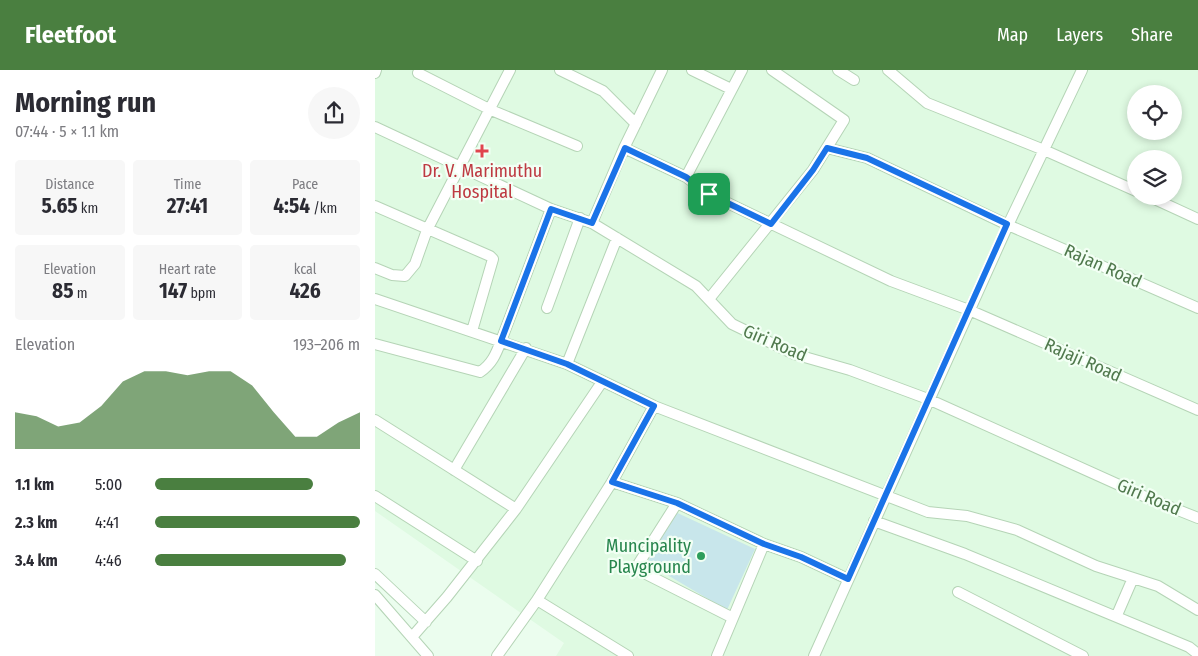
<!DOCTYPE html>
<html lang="en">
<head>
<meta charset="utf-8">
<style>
	:root { --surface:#fff; --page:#f7f7f7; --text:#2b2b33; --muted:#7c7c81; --accent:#4a7f40 }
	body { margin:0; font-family:"Fira Sans Condensed",sans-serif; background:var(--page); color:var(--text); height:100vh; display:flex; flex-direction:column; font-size:19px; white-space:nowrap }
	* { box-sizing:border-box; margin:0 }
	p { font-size:16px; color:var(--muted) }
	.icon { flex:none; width:28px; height:28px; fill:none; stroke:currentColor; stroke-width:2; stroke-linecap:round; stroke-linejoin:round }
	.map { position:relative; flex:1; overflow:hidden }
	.drawer { display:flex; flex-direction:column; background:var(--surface); width:375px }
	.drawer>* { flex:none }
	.tools { position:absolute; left:752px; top:15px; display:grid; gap:10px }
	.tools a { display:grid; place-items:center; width:55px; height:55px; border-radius:50%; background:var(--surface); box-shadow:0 2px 8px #0003; font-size:25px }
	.pin { position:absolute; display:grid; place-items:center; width:42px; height:42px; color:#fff; margin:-21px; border-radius:10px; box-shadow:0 2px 8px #0006 }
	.round { display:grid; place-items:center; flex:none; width:52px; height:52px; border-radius:26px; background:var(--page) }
	.overview { display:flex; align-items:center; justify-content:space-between; height:85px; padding:0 15px }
	h1 { font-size:28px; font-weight:700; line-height:38px }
	.stats { display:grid; grid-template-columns:repeat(3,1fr); gap:8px; height:85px; padding:5px 15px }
	.stats div { display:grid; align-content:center; border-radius:5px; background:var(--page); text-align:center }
	.stats b { font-size:21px; font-weight:700 }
	.stats small { font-size:14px; font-weight:400 }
	.stats p { font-size:14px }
	.chart { height:140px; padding:10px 15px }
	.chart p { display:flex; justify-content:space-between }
	.chart svg { width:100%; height:90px; margin-top:5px; fill:var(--accent); opacity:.7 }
	ul { padding:0 15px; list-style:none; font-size:16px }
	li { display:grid; grid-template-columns:80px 60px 1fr; align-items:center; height:38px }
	li i { height:12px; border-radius:6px; background:var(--accent) }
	header { display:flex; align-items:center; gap:30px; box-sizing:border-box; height:70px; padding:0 25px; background:var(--accent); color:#fff }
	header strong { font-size:24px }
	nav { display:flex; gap:28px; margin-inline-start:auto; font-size:18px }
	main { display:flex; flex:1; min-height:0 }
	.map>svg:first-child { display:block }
	.residential { fill:#dffae2; fill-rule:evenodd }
	.green { fill:#c8e6eb }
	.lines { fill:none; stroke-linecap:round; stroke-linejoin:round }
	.minor-casing { stroke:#b5d4b6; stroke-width:12 }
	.minor { stroke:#fff; stroke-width:10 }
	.route-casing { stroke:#fff; stroke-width:10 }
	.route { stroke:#1a73e8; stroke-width:6 }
	.health-dot { fill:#e0444e; stroke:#f2fff4; stroke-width:2 }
	.leisure-dot { fill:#2e9e5b; stroke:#f2fff4; stroke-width:2 }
	.labels { text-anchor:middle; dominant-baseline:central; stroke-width:4.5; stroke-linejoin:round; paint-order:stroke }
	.health-label { font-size:18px; fill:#be3a42; stroke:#f2fff4 }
	.street-label { font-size:18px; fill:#50794d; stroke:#f2fff4 }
	.leisure-label { font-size:18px; fill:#27864d; stroke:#f2fff4; text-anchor:end }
</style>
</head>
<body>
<header>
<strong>Fleetfoot</strong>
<nav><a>Map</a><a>Layers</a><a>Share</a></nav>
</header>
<main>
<section class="drawer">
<div class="overview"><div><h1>Morning run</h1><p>07:44 · 5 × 1.1 km</p></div><a class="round"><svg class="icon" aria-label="share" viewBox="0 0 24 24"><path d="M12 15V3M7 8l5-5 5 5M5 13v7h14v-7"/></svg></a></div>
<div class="stats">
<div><p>Distance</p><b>5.65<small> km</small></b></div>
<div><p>Time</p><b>27:41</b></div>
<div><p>Pace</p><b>4:54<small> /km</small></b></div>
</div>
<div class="stats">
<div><p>Elevation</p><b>85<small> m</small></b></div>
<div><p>Heart rate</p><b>147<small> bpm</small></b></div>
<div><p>kcal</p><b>426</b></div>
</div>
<div class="chart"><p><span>Elevation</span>193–206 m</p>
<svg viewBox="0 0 160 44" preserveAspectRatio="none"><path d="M0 44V26L10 28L20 33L30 31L40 23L50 11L60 6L70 6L80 8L90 6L100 6L110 13L120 26L130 38L140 38L150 31L160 26V44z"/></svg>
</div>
<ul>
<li><b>1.1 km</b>5:00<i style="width:77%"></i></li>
<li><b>2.3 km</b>4:41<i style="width:100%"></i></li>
<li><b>3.4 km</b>4:46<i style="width:93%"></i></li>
</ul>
</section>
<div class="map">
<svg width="823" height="586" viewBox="0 0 823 586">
	<rect width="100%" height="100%" fill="#ebfdee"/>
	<path class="residential" d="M 0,0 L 823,0 L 823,586 L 181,586 L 189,573 L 0,441 ZM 761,24 L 799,24 L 799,61 L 761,61 ZM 761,89 L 799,89 L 799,126 L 761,126 Z"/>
	<path class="green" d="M 296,440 L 380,479 L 352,540 L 272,493 Z"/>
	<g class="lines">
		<g class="minor-casing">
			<path id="minor" d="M 185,0 L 228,21 L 261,54
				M 317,0 L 356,19
				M 367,0 L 311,107 L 334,124 L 516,211 L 594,240 L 823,340
				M 463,0 L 479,10
				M 513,0 L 552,33 L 669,80 L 761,121
				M 0,3 L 1,0
				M 43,3 L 116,40 L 202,76
				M 0,57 L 176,139 L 217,153 L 321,216 L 357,254 L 419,284 L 475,300 L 553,329 L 773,428 L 823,448
				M 249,78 L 287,0
				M 452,78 L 492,88 L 633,155 L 823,238
				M 773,126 L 823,149
				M 0,136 L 115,186 L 118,189 L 97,261
				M 217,153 L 249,78 L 311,107
				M 0,198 L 17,205 L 30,206 L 40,194 L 52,160 L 135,0
				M 0,229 L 192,294 L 279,336 L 553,442 L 592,446 L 642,460 L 721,496 L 783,516 L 823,540
				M 334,229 L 438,100 L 469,50 L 397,0
				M 172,238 L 205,148
				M 0,274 L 105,302 C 117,294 121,284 126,271 L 176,139
				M 192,294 L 242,168
				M 0,350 L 141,439
				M 79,400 L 151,278
				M 237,412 L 302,433 L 389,474
				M 0,426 L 102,491
				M 302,433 L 264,493 L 265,501 L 358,548
				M 499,451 L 590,484 L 814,577 L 823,584
				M 0,504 L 51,552
				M 583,522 L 708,586
				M 0,525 L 53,586
				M 742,545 L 758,508
				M 37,567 L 72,527 L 141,439 L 227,312
				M 122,586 L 162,530
				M 253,586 L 162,530 L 237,412 L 279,336
				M 342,586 L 389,474 L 426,487 L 473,509
				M 439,586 L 633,155 L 707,0"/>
		</g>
		<use href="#minor" class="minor"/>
	</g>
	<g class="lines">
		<g class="route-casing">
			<path id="route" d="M 250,78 L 311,107 L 334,124 L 396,154 L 438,100 L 452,78 L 492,88 L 632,154 L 473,509 L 426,487 L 389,474 L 302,433 L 237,412 L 279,336 L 192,294 L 126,271 L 176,139 L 217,153 Z"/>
		</g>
		<use href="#route" class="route"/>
	</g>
	<path class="health-dot" d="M104.5 73.5h5v5h5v5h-5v5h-5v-5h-5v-5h5z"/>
	<circle class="leisure-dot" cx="326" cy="486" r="5"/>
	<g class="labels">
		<g class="health-label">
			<text x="107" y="101">Dr. V. Marimuthu<tspan x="107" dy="21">Hospital</tspan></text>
		</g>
		<g class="street-label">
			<text transform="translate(728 196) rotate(24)">Rajan Road</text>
			<text transform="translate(400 273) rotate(23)">Giri Road</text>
			<text transform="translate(708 290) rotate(24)">Rajaji Road</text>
			<text transform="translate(774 427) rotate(23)">Giri Road</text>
		</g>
		<g class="leisure-label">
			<text x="316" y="476">Muncipality<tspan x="316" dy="21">Playground</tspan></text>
		</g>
	</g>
</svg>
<div class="tools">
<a><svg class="icon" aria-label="locate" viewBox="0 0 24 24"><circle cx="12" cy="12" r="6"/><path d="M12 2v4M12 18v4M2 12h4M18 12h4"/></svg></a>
<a><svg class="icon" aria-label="layers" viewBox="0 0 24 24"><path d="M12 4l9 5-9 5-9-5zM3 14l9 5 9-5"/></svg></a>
</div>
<div class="pin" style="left:334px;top:124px;background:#1e9e55"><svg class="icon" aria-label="arrive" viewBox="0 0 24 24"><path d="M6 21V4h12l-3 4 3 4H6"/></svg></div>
</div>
</main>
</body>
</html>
